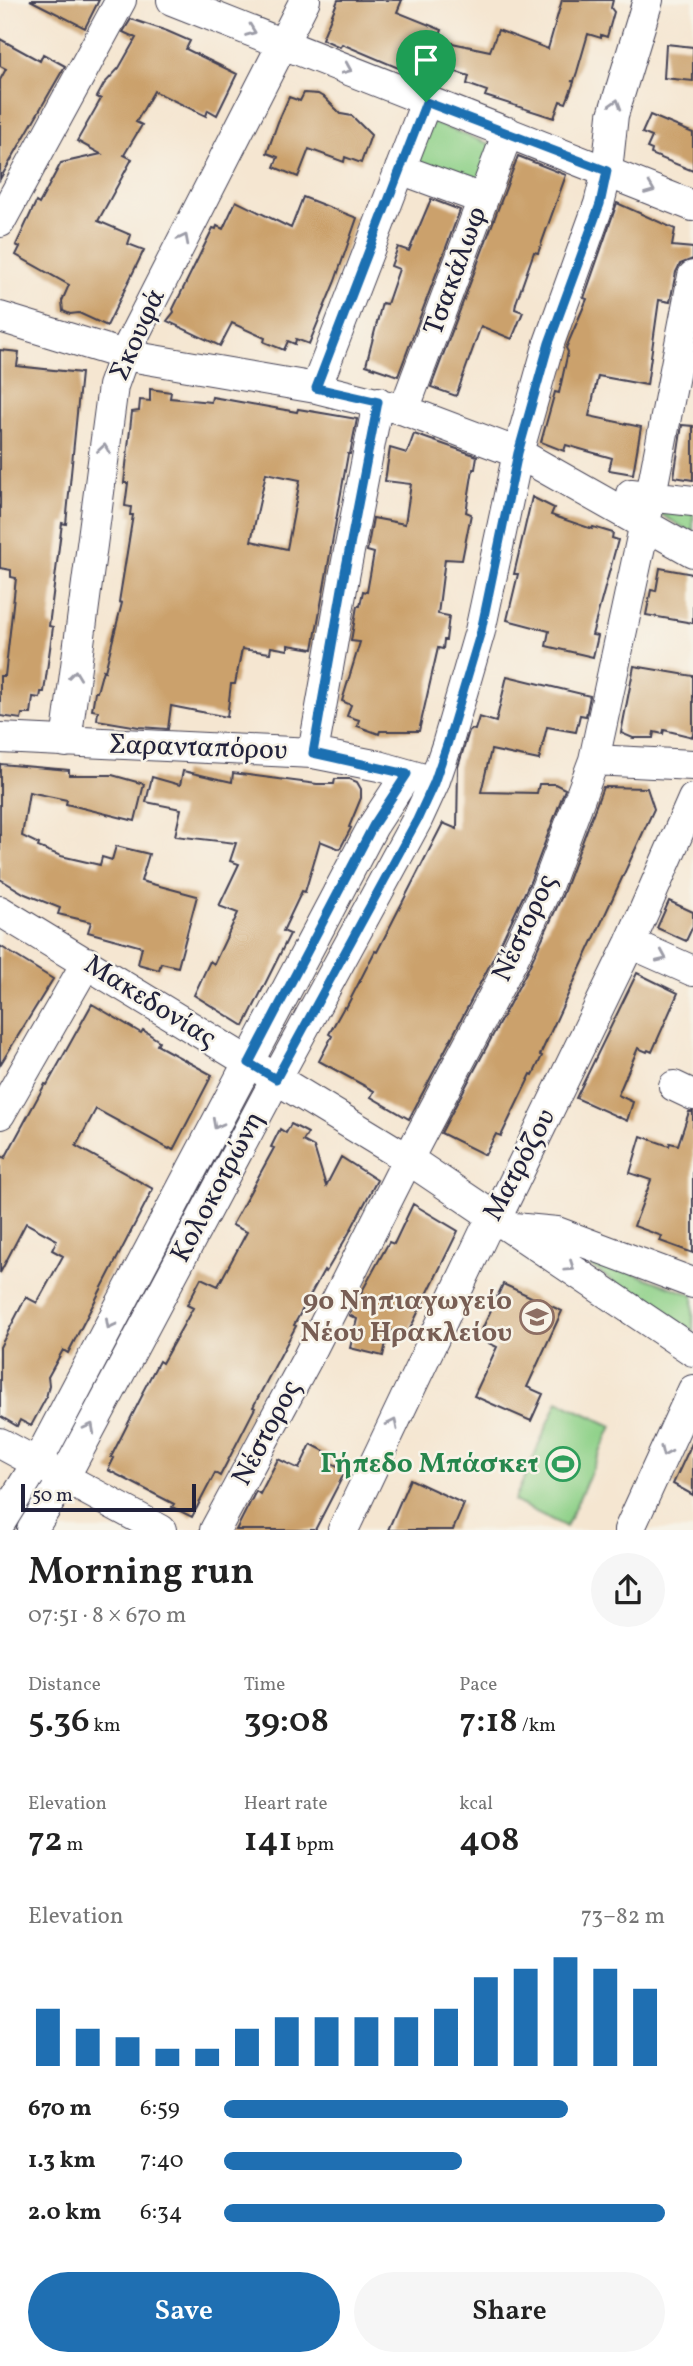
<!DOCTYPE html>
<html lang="en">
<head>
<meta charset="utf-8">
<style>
	:root { --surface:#fff; --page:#f6f6f6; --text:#222; --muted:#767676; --accent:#1f6fb2 }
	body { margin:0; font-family:Vollkorn,serif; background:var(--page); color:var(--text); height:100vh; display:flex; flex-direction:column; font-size:26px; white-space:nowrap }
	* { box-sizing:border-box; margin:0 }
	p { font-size:23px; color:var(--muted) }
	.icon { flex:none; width:38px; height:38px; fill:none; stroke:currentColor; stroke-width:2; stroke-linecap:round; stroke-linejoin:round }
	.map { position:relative; height:1530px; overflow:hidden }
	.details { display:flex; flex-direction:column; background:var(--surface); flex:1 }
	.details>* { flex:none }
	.scale { position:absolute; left:21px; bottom:18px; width:175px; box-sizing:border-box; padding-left:7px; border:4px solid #22223b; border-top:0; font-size:19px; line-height:24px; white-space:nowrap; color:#22223b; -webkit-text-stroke:5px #f7f3e8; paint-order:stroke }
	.pin { position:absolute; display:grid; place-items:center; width:60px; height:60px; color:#fff; margin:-72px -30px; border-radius:50% 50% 50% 0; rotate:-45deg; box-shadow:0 0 7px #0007 }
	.pin .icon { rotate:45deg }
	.round { display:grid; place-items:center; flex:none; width:74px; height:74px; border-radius:37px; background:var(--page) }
	.summary { display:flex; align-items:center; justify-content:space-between; height:119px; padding:0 28px }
	h1 { font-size:38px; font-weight:600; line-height:52px }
	.figures { display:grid; grid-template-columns:repeat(3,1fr); gap:10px; height:119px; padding:7px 28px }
	.figures div { display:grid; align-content:center }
	.figures b { font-size:35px; font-weight:600 }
	.figures small { font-size:19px; font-weight:400 }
	.figures p { font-size:19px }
	.chart { height:196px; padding:14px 28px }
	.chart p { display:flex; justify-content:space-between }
	.chart svg { width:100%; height:126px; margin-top:7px; stroke:var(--accent); stroke-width:6 }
	.cta { display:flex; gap:14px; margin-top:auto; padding:14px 28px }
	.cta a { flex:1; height:80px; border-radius:42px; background:var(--accent); color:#fff; font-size:28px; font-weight:600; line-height:80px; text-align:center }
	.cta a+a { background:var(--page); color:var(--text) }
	ul { padding:0 28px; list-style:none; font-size:23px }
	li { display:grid; grid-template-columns:112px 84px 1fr; align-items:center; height:52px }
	li i { height:18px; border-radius:9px; background:var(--accent) }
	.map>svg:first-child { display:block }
	.green { fill:#8fd189; stroke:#587a62; stroke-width:2 }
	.building { fill:#cba16c; fill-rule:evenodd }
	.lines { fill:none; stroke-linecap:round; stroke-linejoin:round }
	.minor-casing { stroke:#423f52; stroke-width:32 }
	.minor { stroke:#fff; stroke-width:30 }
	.oneway { stroke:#9c9ca7 }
	.route-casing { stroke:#fff; stroke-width:14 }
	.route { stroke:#1f6fb2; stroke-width:9 }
	.labels { text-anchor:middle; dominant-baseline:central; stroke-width:5; stroke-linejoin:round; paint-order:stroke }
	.street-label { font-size:28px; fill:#22223b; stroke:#f7f3e8 }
	.education-label { font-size:28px; font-weight:bold; fill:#785e54; stroke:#f7f3e8; text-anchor:end }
	.leisure-label { font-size:28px; font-weight:bold; fill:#27864d; stroke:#f7f3e8; text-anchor:end }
</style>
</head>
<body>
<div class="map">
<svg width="693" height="1530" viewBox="0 0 693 1530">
	<rect width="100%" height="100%" fill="#f7f3e8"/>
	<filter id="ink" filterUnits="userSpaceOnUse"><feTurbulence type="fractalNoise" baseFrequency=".0143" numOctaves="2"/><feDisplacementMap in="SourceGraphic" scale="14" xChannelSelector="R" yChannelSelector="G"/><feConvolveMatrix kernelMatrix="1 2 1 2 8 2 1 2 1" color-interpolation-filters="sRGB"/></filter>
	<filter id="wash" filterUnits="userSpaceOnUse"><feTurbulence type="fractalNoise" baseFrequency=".00686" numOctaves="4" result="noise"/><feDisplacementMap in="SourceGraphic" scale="28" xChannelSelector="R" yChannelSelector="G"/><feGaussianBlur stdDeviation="1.57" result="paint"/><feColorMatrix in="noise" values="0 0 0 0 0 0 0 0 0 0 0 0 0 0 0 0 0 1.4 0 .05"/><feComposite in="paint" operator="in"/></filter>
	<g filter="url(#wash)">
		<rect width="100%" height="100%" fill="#f5e6d1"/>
		<path class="green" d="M 432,122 L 495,146 L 479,191 L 415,168 Z
			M 693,504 L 693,533 L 655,511 Z
			M 580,1254 L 693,1295 L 693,1335 L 578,1258 Z
			M 558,1401 L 612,1426 L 566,1527 L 514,1501 Z"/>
		<g id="blocks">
			<path class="building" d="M 30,0 L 99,0 L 85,28 Z
				M 338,0 L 402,0 L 397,12 L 442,30 L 438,40 L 490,51 L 498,30 L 548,49 L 562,0 L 613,0 L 611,8 L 614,12 L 607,37 L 601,35 L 601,38 L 588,34 L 577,72 L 574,81 L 571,81 L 574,82 L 566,103 L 560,101 L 554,118 L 485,96 L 487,91 L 467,84 L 469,76 L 438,66 L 429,81 L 342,44 L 340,47 L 322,39 Z
				M 131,19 L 167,31 L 190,41 L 186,49 L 237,74 L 217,115 L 208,110 L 206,116 L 154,91 L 136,122 L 142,125 L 124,155 L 132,159 L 98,221 L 131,235 L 128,244 L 144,250 L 107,326 L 79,313 L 70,314 L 63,311 L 62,301 L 69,285 L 16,255 L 20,247 L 16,245 L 36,202 L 39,204 L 61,163 L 101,154 L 77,141 L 101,99 L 97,97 L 104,84 L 119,68 L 136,38 L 123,32 Z
				M 0,39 L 40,61 L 43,54 L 65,66 L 0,179 L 0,80 L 6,69 L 0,66 Z
				M 666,44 L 693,47 L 693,81 L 664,78 Z
				M 304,93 L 318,94 L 325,98 L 341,114 L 352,116 L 371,135 L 361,163 L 345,157 L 344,162 L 309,149 L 298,177 L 274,167 L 278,157 L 267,153 L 278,122 L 289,97 L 300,101 Z
				M 650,115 L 693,133 L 693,171 L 651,154 L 652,150 L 647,148 L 652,137 L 642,133 Z
				M 518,156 L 566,175 L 538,253 L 534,252 L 516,303 L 515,309 L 523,312 L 512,339 L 481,326 L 456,396 L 431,387 Z
				M 303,197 L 357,218 L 335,281 L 309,344 L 296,339 L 295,344 L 288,341 L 284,350 L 264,342 L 265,338 L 232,323 L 220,346 L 167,321 L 174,312 L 173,309 L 213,228 L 216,229 L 217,226 L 223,229 L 236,201 L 291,228 Z
				M 431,199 L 460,210 L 398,376 L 366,365 L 382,303 L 387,304 L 399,269 L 391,266 L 398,247 L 409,251 Z
				M 617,203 L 675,229 L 672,246 L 693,248 L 693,259 L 680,264 L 676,272 L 670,302 L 659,300 L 647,385 L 598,376 L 589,416 L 641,427 L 633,474 L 609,470 L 612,458 L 566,445 L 564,451 L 541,442 L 555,392 L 559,393 L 568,352 L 566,348 L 587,299 L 584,298 Z
				M 0,350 L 19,352 L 17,366 L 81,373 L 66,524 L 62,523 L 49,626 L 53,627 L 44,692 L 41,692 L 40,698 L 33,697 L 31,714 L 22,714 L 21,719 L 0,716 L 0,676 L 5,676 L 16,578 L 11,577 L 11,570 L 0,568 Z
				M 150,389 L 171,392 L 170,398 L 211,402 L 212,397 L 297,412 L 298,409 L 357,419 L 350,454 L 348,454 L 313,649 L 288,645 L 288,650 L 271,647 L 270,653 L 242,649 L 235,684 L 231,684 L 227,717 L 171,706 L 168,729 L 139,727 L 97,720 L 98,711 L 92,710 L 95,692 L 97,692 L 103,670 L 105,671 L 122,603 L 119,602 L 133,515 L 130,515 L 131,507 L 125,506 L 128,483 L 124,483 L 132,412 L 139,411 L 140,400 L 150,401 ZM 266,473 L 300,480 L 287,549 L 251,541 Z
				M 682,425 L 693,426 L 693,480 L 674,477 Z
				M 414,434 L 477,456 L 475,469 L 473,469 L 466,512 L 471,514 L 462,560 L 445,559 L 438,614 L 449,616 L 446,640 L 444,640 L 443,649 L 438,648 L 419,731 L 380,731 L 379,734 L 357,726 L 359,720 L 347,716 L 351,705 L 342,701 L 360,642 L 351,641 L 357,606 L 360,606 L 363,591 L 367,592 L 374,553 L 367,551 L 373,518 L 405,524 L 411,484 L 385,481 L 390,448 L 407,453 Z
				M 532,497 L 554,508 L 551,515 L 592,529 L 593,527 L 613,533 L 612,538 L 618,540 L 592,635 L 598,636 L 593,657 L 546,646 L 549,631 L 507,620 L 518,574 L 514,574 Z
				M 660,568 L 693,574 L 693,623 L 646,615 L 651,590 L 656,591 Z
				M 634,666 L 693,676 L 693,737 L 664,730 L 663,734 L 654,732 L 653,738 L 633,738 L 621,733 Z
				M 507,676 L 590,696 L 586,716 L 580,715 L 576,732 L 547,727 L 539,760 L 491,750 L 481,792 L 537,793 L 539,784 L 555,784 L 565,789 L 530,882 L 496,953 L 409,1119 L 371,1097 L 374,1091 L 319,1061 L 332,1036 L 329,1034 L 344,1007 L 346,1008 L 375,951 L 377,952 L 443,823 L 457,829 L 458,767 L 469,731 L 471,729 L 475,730 L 479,717 L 496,722 Z
				M 0,764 L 69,770 L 69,775 L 112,775 L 144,784 L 135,821 L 66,804 L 67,800 L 29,792 L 22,836 L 39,844 L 38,847 L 61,856 L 100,865 L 102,857 L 112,860 L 116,846 L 149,854 L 141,881 L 197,896 L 178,967 L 161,963 L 159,970 L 138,964 L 142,947 L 88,932 L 91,922 L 58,914 L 60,908 L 25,894 L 0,879 Z
				M 183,771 L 232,782 L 233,773 L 317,784 L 334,784 L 335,779 L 350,779 L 357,782 L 361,789 L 361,798 L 349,827 L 351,828 L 340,849 L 320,841 L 305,892 L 302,891 L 283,931 L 290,934 L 244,1026 L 194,995 L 210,961 L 214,964 L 238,913 L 219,906 L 239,864 L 230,861 L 236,843 L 175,836 L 181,809 L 146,802 L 152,777 L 180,785 Z
				M 603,787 L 647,788 L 654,809 L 540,1055 L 542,1056 L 533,1075 L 531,1074 L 501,1136 L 496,1134 L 485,1155 L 441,1133 L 528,969 L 562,896 Z
				M 669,901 L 693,912 L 693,926 L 686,941 L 657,928 Z
				M 0,946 L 53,979 L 0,1065 Z
				M 637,973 L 678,993 L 652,1052 L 648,1050 L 647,1052 L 638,1048 L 618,1095 L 633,1102 L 627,1121 L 576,1098 Z
				M 92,1004 L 141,1033 L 143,1030 L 159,1041 L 157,1045 L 212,1075 L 173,1150 L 170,1148 L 169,1149 L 96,1109 L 76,1146 L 153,1189 L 68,1353 L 63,1350 L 48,1377 L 49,1385 L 46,1398 L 31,1426 L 20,1420 L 17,1426 L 0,1416 L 0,1347 L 26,1297 L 37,1303 L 63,1256 L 52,1250 L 57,1240 L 26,1223 L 0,1273 L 0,1155 L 5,1158 L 45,1084 L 47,1085 Z
				M 689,1112 L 693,1112 L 693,1253 L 660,1241 L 662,1236 L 634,1226 L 651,1180 L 630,1173 L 641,1136 L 669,1146 L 670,1143 L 678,1145 Z
				M 291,1124 L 308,1133 L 303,1141 L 314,1147 L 326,1186 L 341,1157 L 377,1180 L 349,1233 L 326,1272 L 324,1270 L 294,1325 L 296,1326 L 253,1407 L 255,1408 L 220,1476 L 215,1473 L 192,1517 L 172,1507 L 174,1504 L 108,1470 L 114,1458 L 111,1457 L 143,1394 L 142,1393 L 159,1361 L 162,1363 L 193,1308 L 187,1305 L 201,1278 L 218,1286 L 247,1232 L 232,1225 L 274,1148 L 271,1147 L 280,1129 L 286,1133 Z
				M 413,1204 L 458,1231 L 406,1337 L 389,1330 L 383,1356 L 350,1348 L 357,1319 L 349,1315 L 389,1242 L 394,1244 Z
				M 503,1284 L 562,1311 L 527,1387 L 543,1394 L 531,1421 L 474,1396 L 497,1347 L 478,1338 Z
				M 693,1441 L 693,1495 L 673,1484 Z
				M 311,1444 L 332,1455 L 329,1462 L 346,1470 L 315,1530 L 236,1530 L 256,1491 L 260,1494 L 278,1459 L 299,1469 Z
				M 410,1479 L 464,1504 L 453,1530 L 388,1530 Z"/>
		</g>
	</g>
	<g filter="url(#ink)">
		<use href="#blocks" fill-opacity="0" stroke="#423f52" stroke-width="2"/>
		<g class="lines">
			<g class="minor-casing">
				<path id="minor" d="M 172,0 L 693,206
					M 400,169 L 482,199
					M 0,222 L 121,0
					M 0,317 L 124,355 L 316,388 L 404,410 L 518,453 L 693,552
					M 316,388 L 426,102
					M 404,410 L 508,132
					M 631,494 L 693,501
					M 0,738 L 313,753 L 379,766 L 424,779
					M 66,742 L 113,386 L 124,355 L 305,0
					M 313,753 L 344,577 L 378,402
					M 594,760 L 693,765
					M 0,911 L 408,1159 L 693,1351
					M 630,943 L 693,971
					M 674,1086 L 693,1095
					M 0,1114 L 87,962
					M 514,1228 L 557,1232 L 693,1283
					M 0,1443 L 161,1530
					M 0,1523 L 37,1463 L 373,826 L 407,774
					M 32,1530 L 64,1478 L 276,1079 L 417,820 L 434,783 L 447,745 L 480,631 L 518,453 L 549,343 L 599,204 L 607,171 L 613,115 L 648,0
					M 215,1530 L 307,1359 L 408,1159 L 512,961 L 546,889 L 594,760 L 651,495 L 693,276
					M 343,1530 L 485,1231 L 496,1219 L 630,943 L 693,799
					M 629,1530 L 693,1390"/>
			</g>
			<use href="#minor" class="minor"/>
		</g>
		<defs><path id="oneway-chevron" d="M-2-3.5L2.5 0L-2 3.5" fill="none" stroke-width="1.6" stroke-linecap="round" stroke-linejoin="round" transform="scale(1.75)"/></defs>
		<g class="oneway">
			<use href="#oneway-chevron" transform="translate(251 31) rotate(21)"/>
			<use href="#oneway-chevron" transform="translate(347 69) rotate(23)"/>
			<use href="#oneway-chevron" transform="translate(616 104) rotate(-73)"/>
			<use href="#oneway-chevron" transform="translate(650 189) rotate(22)"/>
			<use href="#oneway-chevron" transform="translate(184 239) rotate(-63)"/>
			<use href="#oneway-chevron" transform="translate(104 449) rotate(-82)"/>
			<use href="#oneway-chevron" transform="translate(75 675) rotate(-83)"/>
			<use href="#oneway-chevron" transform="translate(662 957) rotate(24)"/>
			<use href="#oneway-chevron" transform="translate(217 1124) rotate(118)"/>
			<use href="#oneway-chevron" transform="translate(570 1267) rotate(34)"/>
			<use href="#oneway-chevron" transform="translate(110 1324) rotate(118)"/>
			<use href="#oneway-chevron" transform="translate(393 1424) rotate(-64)"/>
			<use href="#oneway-chevron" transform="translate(90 1428) rotate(-62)"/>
			<use href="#oneway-chevron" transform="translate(665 1452) rotate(114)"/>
		</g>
	</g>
	<g class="lines" filter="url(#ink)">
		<g class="route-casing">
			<path id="route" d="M 426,102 L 607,171 L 600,204 L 549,343 L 518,453 L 481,631 L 447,745 L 434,783 L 417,820 L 276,1079 L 249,1063 L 373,826 L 407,774 L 313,753 L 344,577 L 378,402 L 316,388 Z"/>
		</g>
		<use href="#route" class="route"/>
	</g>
	<defs>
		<g id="school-ring" transform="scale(1.75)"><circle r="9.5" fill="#f7f3e8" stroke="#8d6e63" stroke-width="1.5"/><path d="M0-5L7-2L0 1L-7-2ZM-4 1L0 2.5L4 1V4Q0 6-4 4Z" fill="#8d6e63"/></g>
		<g id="stadium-ring" transform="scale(1.75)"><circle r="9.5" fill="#f7f3e8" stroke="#2e9e5b" stroke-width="1.5"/><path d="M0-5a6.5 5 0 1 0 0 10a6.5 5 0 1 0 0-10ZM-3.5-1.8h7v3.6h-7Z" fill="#2e9e5b"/></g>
	</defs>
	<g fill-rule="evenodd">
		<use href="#school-ring" x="537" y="1317"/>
		<use href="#stadium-ring" x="563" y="1464"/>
	</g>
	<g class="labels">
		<g class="street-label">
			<text transform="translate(456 271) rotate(-70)">Τσακάλωφ</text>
			<text transform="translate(138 335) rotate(-66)">Σκουφά</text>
			<text transform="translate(198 748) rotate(2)">Σαρανταπόρου</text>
			<text transform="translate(525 928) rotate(-65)">Νέστορος</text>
			<text transform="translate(150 1002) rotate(32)">Μακεδονίας</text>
			<text transform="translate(520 1165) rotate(-62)">Ματρόζου</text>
			<text transform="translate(218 1187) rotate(-62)">Κολοκοτρώνη</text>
			<text transform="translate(267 1433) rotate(-62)">Νέστορος</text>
		</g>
		<g class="education-label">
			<text x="512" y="1301">9ο Νηπιαγωγείο<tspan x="512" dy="32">Νέου Ηρακλείου</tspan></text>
		</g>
		<g class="leisure-label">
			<text x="538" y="1464">Γήπεδο Μπάσκετ</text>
		</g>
	</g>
</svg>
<div class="scale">50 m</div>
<div class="pin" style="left:426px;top:102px;background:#1e9e55"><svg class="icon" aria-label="arrive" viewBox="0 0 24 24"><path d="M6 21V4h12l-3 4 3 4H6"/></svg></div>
</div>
<section class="details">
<div class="summary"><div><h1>Morning run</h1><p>07:51 · 8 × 670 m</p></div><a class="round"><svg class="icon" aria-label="share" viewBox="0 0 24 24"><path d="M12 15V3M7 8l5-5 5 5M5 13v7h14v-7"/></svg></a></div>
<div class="figures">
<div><p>Distance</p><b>5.36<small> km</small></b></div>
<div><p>Time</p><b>39:08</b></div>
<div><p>Pace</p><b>7:18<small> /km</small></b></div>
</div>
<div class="figures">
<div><p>Elevation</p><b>72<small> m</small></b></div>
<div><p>Heart rate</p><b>141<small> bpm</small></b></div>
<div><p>kcal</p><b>408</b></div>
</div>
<div class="chart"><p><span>Elevation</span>73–82 m</p>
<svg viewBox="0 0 160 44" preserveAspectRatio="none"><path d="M5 44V24M15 44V31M25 44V34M35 44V38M45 44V38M55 44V31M65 44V27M75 44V27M85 44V27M95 44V27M105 44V24M115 44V13M125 44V10M135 44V6M145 44V10M155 44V17"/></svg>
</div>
<ul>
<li><b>670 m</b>6:59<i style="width:78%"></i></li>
<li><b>1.3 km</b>7:40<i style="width:54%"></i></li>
<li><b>2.0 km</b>6:34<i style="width:100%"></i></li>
</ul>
<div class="cta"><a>Save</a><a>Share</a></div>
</section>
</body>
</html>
